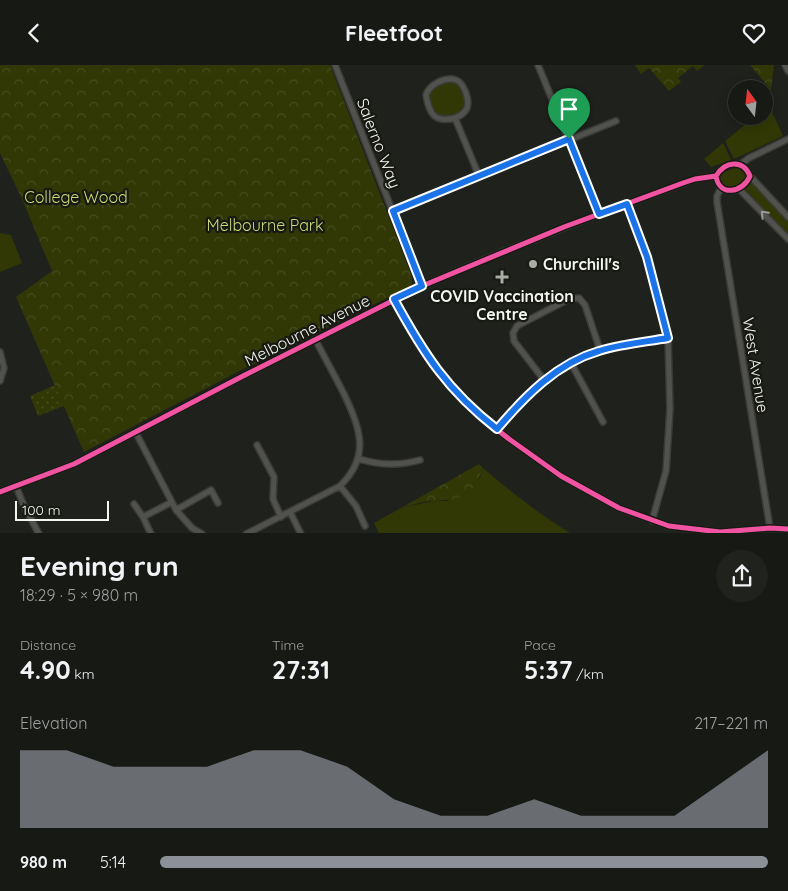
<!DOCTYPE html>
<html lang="en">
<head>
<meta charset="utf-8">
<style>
	:root { --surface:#171915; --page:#20221e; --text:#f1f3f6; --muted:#9ea0a0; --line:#363834; --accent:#8c9099 }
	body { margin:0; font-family:Quicksand,sans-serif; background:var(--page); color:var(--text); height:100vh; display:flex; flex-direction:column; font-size:19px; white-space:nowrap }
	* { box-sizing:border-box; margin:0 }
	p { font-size:16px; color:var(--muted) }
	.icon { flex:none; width:28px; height:28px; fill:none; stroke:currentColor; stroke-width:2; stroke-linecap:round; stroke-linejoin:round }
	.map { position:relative; height:468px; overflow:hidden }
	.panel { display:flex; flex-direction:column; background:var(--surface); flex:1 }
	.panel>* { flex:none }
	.needle { width:32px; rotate:345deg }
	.tools { position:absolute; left:728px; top:15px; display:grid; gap:10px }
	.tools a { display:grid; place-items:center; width:45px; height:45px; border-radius:50%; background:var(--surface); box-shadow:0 2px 12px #0003,0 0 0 1px var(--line); font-size:25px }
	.scale { position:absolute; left:15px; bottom:12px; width:94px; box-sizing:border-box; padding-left:5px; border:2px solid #f3f5f0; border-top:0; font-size:14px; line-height:18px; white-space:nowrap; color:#f3f5f0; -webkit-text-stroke:4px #171912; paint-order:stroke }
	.pin { position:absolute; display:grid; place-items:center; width:42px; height:42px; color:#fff; margin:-51px -21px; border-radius:50% 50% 50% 0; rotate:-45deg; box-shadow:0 0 5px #0007 }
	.pin .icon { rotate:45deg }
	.round { display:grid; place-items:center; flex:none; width:52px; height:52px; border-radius:26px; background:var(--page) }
	.headline { display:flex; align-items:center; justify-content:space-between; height:85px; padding:0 20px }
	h1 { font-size:28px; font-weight:800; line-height:38px }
	.stats { display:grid; grid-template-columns:repeat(3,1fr); gap:8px; height:85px; padding:5px 20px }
	.stats div { display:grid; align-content:center }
	.stats b { font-size:25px; font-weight:800 }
	.stats small { font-size:14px; font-weight:400 }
	.stats p { font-size:14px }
	.chart { height:140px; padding:10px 20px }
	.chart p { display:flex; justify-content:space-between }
	.chart svg { width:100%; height:90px; margin-top:5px; fill:var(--accent); opacity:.7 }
	ul { padding:0 20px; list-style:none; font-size:16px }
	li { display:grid; grid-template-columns:80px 60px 1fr; align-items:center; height:38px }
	li i { height:12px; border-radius:6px; background:var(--accent) }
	header { display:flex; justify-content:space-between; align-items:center; height:65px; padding:0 20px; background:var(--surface); font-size:22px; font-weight:800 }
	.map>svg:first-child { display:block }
	.grass { fill:#313806 }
	.forest { fill:url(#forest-crowns) }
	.garden { fill:url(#garden-dots) }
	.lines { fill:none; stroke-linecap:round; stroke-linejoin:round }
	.street-casing { stroke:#3b3c39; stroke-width:8 }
	.street { stroke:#51524e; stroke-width:5 }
	.cycleway-casing { stroke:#171912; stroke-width:8 }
	.cycleway { stroke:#f153a3; stroke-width:5 }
	.oneway { stroke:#9a9b97 }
	.route-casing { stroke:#fff; stroke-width:10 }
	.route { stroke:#1a73e8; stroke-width:6 }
	.poi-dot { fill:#a9aba6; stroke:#171912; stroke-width:2 }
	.labels { text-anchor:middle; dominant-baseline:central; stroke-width:4.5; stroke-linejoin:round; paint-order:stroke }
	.street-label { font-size:16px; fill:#f3f5f0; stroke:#171912 }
	.park-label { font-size:16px; fill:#c7da75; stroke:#171912 }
	.poi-label { font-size:16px; font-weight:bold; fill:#f3f5f0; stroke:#171912; text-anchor:start }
</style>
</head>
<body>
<header><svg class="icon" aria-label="back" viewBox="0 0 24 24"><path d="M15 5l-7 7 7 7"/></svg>Fleetfoot<svg class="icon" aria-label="heart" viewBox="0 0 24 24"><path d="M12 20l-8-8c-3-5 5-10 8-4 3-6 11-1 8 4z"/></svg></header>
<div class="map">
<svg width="788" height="469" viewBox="0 0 788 469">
	<defs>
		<pattern id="forest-crowns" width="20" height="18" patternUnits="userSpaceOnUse" patternTransform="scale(1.25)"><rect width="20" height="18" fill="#313806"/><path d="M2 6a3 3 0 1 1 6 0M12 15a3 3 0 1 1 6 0" fill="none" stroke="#454c1e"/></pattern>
		<pattern id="garden-dots" width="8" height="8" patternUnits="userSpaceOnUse" patternTransform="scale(1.25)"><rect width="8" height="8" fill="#313806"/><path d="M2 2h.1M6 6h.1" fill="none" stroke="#454c1e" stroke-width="1.8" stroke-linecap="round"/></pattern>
	</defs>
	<rect width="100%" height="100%" fill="#1f211c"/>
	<path class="grass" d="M 447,17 C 454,16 457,18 460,24 C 462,28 466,34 465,38 C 465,53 429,63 429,28 L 435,22 Z
		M 769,40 L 783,71 L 734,94 L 725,76 L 756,51 L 764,51 L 764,45 Z
		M 723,78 L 731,95 L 711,102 L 704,94 Z
		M 738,102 C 744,105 747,109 745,117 C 736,124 727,124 719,116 L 722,108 Z
		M 752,117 L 788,155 L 788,170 L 745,124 Z
		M 0,168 L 11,170 L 22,198 L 0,207 Z
		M 483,403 C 511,427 539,449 570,468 L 379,468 L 374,458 L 399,444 L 410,441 L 433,436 L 447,436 L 480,413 Z"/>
	<path class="forest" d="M 0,0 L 330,0 L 412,212 L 412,219 L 409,222 L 247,302 L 84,387 L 16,232 L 52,206 L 22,134 L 0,88 Z
		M 635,0 L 705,0 L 697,6 L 693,1 L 678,13 L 681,17 L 669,26 L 649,3 L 641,9 Z
		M 750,0 L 774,0 L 771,25 Z
		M 479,399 L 483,403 C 473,433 461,434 433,436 C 421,436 410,441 399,444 Z"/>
	<path class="garden" d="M 55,320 L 64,341 L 38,351 L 30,331 Z"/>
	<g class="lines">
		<g class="street-casing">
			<path id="street" d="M 335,0 L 422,221
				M 538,0 L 599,149
				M 785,0 L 788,6
				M 455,53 C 435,58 429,49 426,30 C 429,20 445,11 456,15 C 464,18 470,35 467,43 C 465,48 460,51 455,53 L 479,111
				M 741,99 L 749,93 L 788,74
				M 716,111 C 719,132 743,128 750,111
				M 721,123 L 717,131 L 717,137 L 770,463
				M 739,124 L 788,174
				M 627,139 L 647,192 L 668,273 L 670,344 L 666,406 L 652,456
				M 393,146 L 616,56
				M 394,234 L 429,294 L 461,332 L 477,349 L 509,374 L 561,411 L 619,443 L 669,461 L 720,467 L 770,463 L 788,464
				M 0,287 L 4,303 L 0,316
				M 571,298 L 603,357
				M 544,315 L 514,276 L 513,268 L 517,261 L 569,234 L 579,233 L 585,240 L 600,285
				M 497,364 C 525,331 557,298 599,286 C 621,279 645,277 668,273
				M 136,368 L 176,445 L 192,463 L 202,469
				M 257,380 L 274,412 L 273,434 L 281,452
				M 359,394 C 380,400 398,401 420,395
				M 16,421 L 24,441 L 39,469
				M 340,421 L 356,441 L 365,461
				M 0,427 L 74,399 L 243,311 L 422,221 L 505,186 L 599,149 L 695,114 L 716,111 C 725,96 743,94 750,111 L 788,152
				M 134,439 L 143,452
				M 176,445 L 211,425 L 218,438
				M 290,447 L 301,469
				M 151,469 L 143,452 L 172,437
				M 246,469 L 340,421 C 371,391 360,363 344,329 C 335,311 325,293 315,274"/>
		</g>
		<use href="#street" class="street"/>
		<g class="cycleway-casing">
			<path id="cycleway" d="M 394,234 L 429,294 L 461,332 L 477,349 L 509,374 L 561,411 L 619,443 L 669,461 L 720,467 L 770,463 L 788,464
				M 0,427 L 74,399 L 243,311 L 422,221 L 564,162 L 683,118 L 695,114 L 716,111 C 725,96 743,94 750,111 C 743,128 719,132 716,111"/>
		</g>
		<use href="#cycleway" class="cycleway"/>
	</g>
	<defs><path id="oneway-chevron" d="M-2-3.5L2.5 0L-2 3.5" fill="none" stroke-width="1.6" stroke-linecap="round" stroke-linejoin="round" transform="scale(1.25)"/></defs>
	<use class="oneway" href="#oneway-chevron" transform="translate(764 149) rotate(-134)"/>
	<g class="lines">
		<g class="route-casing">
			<path id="route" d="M 569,74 L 599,149 L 627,139 L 647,192 L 668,273 C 645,277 621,279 599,286 C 557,298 525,331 497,364 C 447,325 424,289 394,234 L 422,221 L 393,146 Z"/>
		</g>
		<use href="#route" class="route"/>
	</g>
	<g class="poi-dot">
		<circle cx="533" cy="199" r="5"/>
		<path d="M499.5 204.5h5v5h5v5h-5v5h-5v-5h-5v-5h5z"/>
	</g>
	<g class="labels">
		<g class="street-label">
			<text transform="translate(379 78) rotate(69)">Salerno Way</text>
			<text transform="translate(307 265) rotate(-27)">Melbourne Avenue</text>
			<text transform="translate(756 300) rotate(81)">West Avenue</text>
		</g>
		<g class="park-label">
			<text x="76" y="132">College Wood</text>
			<text x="265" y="160">Melbourne Park</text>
		</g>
		<g class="poi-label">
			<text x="543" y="199">Churchill's</text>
			<text x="502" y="231" text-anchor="middle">COVID Vaccination<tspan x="502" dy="18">Centre</tspan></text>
		</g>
	</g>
</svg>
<div class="tools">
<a><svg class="needle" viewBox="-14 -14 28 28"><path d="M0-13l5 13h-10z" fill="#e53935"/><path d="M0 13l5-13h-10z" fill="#9ea0a0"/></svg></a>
</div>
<div class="scale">100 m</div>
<div class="pin" style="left:569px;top:74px;background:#1e9e55"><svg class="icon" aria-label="arrive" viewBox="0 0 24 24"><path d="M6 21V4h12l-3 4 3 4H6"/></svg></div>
</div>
<section class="panel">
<div class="headline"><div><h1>Evening run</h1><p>18:29 · 5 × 980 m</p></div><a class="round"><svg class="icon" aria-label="share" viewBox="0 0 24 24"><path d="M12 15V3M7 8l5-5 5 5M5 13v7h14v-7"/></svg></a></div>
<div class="stats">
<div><p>Distance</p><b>4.90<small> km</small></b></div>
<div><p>Time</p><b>27:31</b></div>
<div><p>Pace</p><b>5:37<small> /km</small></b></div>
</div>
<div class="chart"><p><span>Elevation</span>217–221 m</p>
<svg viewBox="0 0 160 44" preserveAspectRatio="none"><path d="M0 44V6L10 6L20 14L30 14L40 14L50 6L60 6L70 14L80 30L90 38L100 38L110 30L120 38L130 38L140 38L150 22L160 6V44z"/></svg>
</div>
<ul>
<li><b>980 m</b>5:14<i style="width:100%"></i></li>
</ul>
</section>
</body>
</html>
